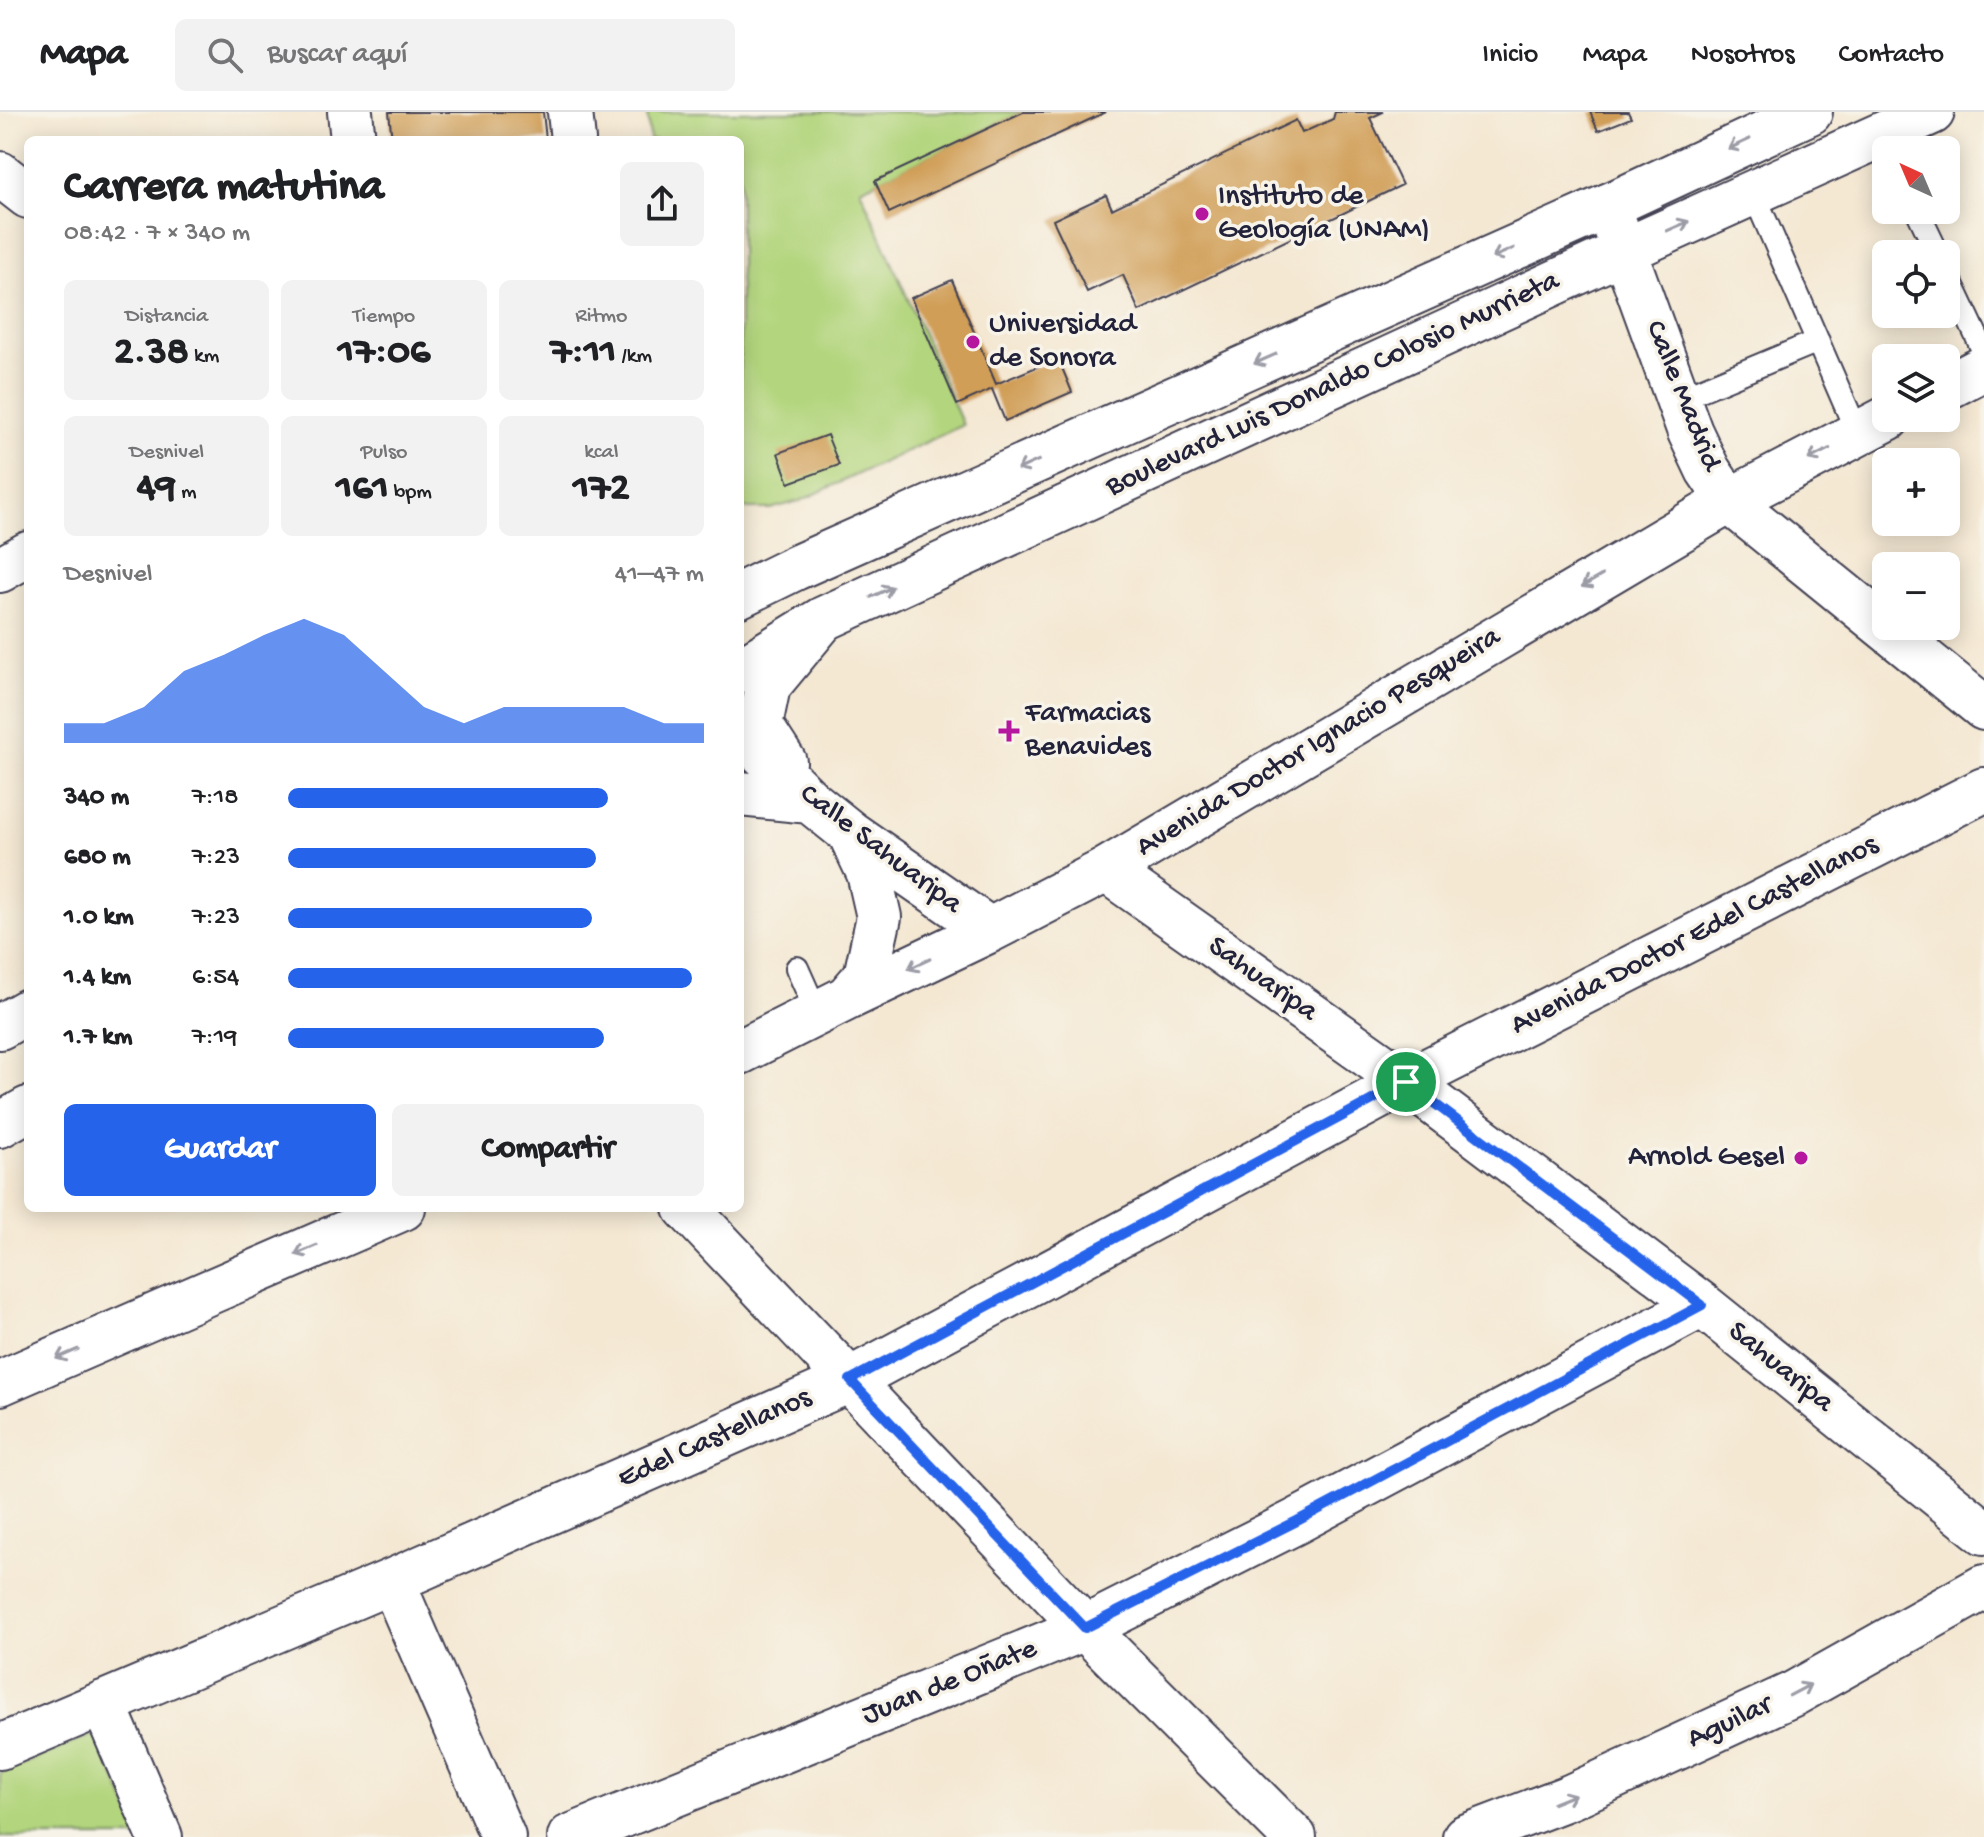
<!DOCTYPE html>
<html lang="es">
<head>
<meta charset="utf-8">
<style>
	:root { --surface:#fff; --page:#f2f2f2; --text:#202124; --muted:#757577; --line:#e0e0e0; --accent:#2563eb }
	body { margin:0; font-family:"Gochi Hand",sans-serif; background:var(--page); color:var(--text); height:100vh; display:flex; flex-direction:column; font-size:30px; white-space:nowrap }
	* { box-sizing:border-box; margin:0 }
	p { font-size:26px; color:var(--muted) }
	.icon { flex:none; width:44px; height:44px; fill:none; stroke:currentColor; stroke-width:2; stroke-linecap:round; stroke-linejoin:round }
	.map { position:relative; flex:1; overflow:hidden }
	.panel { position:absolute; left:24px; top:24px; width:720px; height:1076px; display:flex; flex-direction:column; background:var(--surface); border-radius:12px; box-shadow:0 4px 20px #0003 }
	.panel>* { flex:none }
	.needle { width:52px; rotate:316deg }
	.controls { position:absolute; left:1872px; top:24px; display:grid; gap:16px }
	.controls a { display:grid; place-items:center; width:88px; height:88px; border-radius:12px; background:var(--surface); box-shadow:0 4px 20px #0003; font-size:40px }
	.pin { position:absolute; display:grid; place-items:center; width:68px; height:68px; color:#fff; margin:-34px; border:4px solid #fff; border-radius:50%; box-shadow:0 2px 8px #0007 }
	.round { display:grid; place-items:center; flex:none; width:84px; height:84px; border-radius:12px; background:var(--page) }
	.headline { display:flex; align-items:center; justify-content:space-between; height:136px; padding:0 40px }
	h1 { font-size:44px; font-weight:800; line-height:60px }
	.metrics { display:grid; grid-template-columns:repeat(3,1fr); gap:12px; height:136px; padding:8px 40px }
	.metrics div { display:grid; align-content:center; border-radius:12px; background:var(--page); text-align:center }
	.metrics b { font-size:40px; font-weight:800 }
	.metrics small { font-size:22px; font-weight:400 }
	.metrics p { font-size:22px }
	.chart { height:224px; padding:16px 40px }
	.chart p { display:flex; justify-content:space-between }
	.chart svg { width:100%; height:144px; margin-top:8px; fill:var(--accent); opacity:.7 }
	.primary-button { display:flex; gap:16px; margin-top:auto; padding:16px 40px }
	.primary-button a { flex:1; height:92px; border-radius:12px; background:var(--accent); color:#fff; font-size:32px; font-weight:800; line-height:92px; text-align:center }
	.primary-button a+a { background:var(--page); color:var(--text) }
	ul { padding:0 40px; list-style:none; font-size:26px }
	li { display:grid; grid-template-columns:128px 96px 1fr; align-items:center; height:60px }
	li i { height:20px; border-radius:10px; background:var(--accent) }
	header { display:flex; align-items:center; gap:48px; box-sizing:border-box; height:112px; padding:0 40px; background:var(--surface); border-bottom:2px solid var(--line) }
	header strong { font-size:38px }
	nav { display:flex; gap:44px; margin-inline-start:auto; font-size:28px }
	.search { width:560px; height:72px; background:var(--page); display:flex; align-items:center; gap:20px; box-sizing:border-box; padding:0 28px; border-radius:12px; color:var(--muted); font-size:30px }
	.map>svg:first-child { display:block }
	.green { fill:#b2d57d; stroke:#6a7c5c; stroke-width:2 }
	.building { fill:#d09e56 }
	.lines { fill:none; stroke-linecap:round; stroke-linejoin:round }
	.lane-casing { stroke:#424052; stroke-width:26 }
	.street-casing { stroke:#424052; stroke-width:48 }
	.primary-casing { stroke:#424052; stroke-width:48 }
	.lane { stroke:#fff; stroke-width:22 }
	.street { stroke:#fff; stroke-width:44 }
	.primary { stroke:#fff; stroke-width:44 }
	.oneway { stroke:#9c9ca7 }
	.route-casing { stroke:#fff; stroke-width:16 }
	.route { stroke:#2563eb; stroke-width:10 }
	.poi-dot { fill:#b5179e; stroke:#f7f3e8; stroke-width:3 }
	.labels { text-anchor:middle; dominant-baseline:central; stroke-width:7; stroke-linejoin:round; paint-order:stroke }
	.poi-label { font-size:30px; fill:#22223b; stroke:#f7f3e8; text-anchor:start }
	.street-label { font-size:30px; fill:#22223b; stroke:#f7f3e8 }
</style>
</head>
<body>
<header>
<strong>Mapa</strong>
<div class="search"><svg class="icon" aria-label="search" viewBox="0 0 24 24"><circle cx="10" cy="10" r="6"/><path d="M15 15l6 6"/></svg>Buscar aquí</div>
<nav><a>Inicio</a><a>Mapa</a><a>Nosotros</a><a>Contacto</a></nav>
</header>
<div class="map">
<svg width="1984" height="1725" viewBox="0 0 1984 1725">
	<rect width="100%" height="100%" fill="#f7f3e8"/>
	<filter id="ink" filterUnits="userSpaceOnUse"><feTurbulence type="fractalNoise" baseFrequency=".0125" numOctaves="2"/><feDisplacementMap in="SourceGraphic" scale="16" xChannelSelector="R" yChannelSelector="G"/><feConvolveMatrix kernelMatrix="1 2 1 2 8 2 1 2 1" color-interpolation-filters="sRGB"/></filter>
	<filter id="wash" filterUnits="userSpaceOnUse"><feTurbulence type="fractalNoise" baseFrequency=".006" numOctaves="4" result="noise"/><feDisplacementMap in="SourceGraphic" scale="32" xChannelSelector="R" yChannelSelector="G"/><feGaussianBlur stdDeviation="1.8" result="paint"/><feColorMatrix in="noise" values="0 0 0 0 0 0 0 0 0 0 0 0 0 0 0 0 0 1.4 0 .05"/><feComposite in="paint" operator="in"/></filter>
	<g filter="url(#wash)">
		<rect width="100%" height="100%" fill="#f4e8d3"/>
		<path class="green" d="M 647,0 L 1023,0 L 860,77 L 963,313 L 800,389 L 770,397 L 748,397 L 740,394 L 740,28 L 650,28 Z
			M 97,1621 L 140,1725 L 0,1725 L 0,1661 Z"/>
		<g id="blocks">
			<path class="building" d="M 389,0 L 543,0 L 546,28 L 392,28 Z
				M 1023,0 L 1106,0 L 889,101 L 875,69 Z
				M 1335,0 L 1383,0 L 1370,6 L 1402,73 L 1139,199 L 1123,163 L 1087,180 L 1053,108 L 1106,83 L 1112,97 L 1296,8 L 1302,21 L 1333,7 Z
				M 1590,0 L 1628,0 L 1631,6 L 1598,19 Z
				M 952,168 L 996,272 L 1058,246 L 1072,280 L 1005,309 L 992,277 L 957,293 L 911,186 Z
				M 827,323 L 839,353 L 789,371 L 778,341 Z"/>
		</g>
	</g>
	<g filter="url(#ink)">
		<use href="#blocks" fill-opacity="0" stroke="#424052" stroke-width="2"/>
		<g class="lines">
			<g class="lane-casing">
				<path id="lane" d="M 1753,80 L 1858,322
					M 1917,98 L 1938,142
					M 1946,159 L 1984,240
					M 1679,287 L 1818,229
					M 797,856 L 817,901"/>
			</g>
			<g class="street-casing">
				<path id="street" d="M 350,0 L 353,28
					M 570,0 L 573,28
					M 0,62 L 28,84
					M 1608,94 L 1690,320 L 1708,358 L 1729,389 L 1984,596
					M 1946,276 L 1984,256
					M 0,458 L 28,442
					M 740,619 L 810,689 L 850,721 L 990,818
					M 784,650 L 760,613 L 768,574 L 821,510
					M 740,682 L 810,689
					M 1106,758 L 1406,970 L 1702,1193 L 1984,1420
					M 847,886 L 866,864 L 879,805 L 869,761 L 850,721
					M 740,940 L 847,886 L 990,818 L 1106,758 L 1729,389 L 1888,306
					M 686,1096 L 1085,1516 L 1294,1725
					M 0,1271 L 403,1096
					M 392,1469 L 503,1725
					M 103,1591 L 160,1725
					M 0,1635 L 392,1469 L 850,1268 L 1406,970 L 1984,678
					M 570,1725 L 1085,1516 L 1297,1409 L 1702,1193
					M 1465,1725 L 1570,1685 L 1795,1581 L 1984,1475"/>
			</g>
			<g class="primary-casing">
				<path id="primary" d="M 740,483 L 795,456 L 1608,94 L 1810,0
					M 740,558 L 823,507 L 1626,138 L 1932,0
					M 0,915 L 28,899
					M 0,1013 L 28,997"/>
			</g>
			<use href="#lane" class="lane"/>
			<use href="#street" class="street"/>
			<use href="#primary" class="primary"/>
		</g>
		<defs><path id="oneway-shaft" d="M-6 0H5M1.5-3L5.5 0L1.5 3" fill="none" stroke-width="1.6" stroke-linecap="round" stroke-linejoin="round" transform="scale(2)"/></defs>
		<g class="oneway">
			<use href="#oneway-shaft" transform="translate(1739 32) rotate(155)"/>
			<use href="#oneway-shaft" transform="translate(1678 114) rotate(-24)"/>
			<use href="#oneway-shaft" transform="translate(1503 141) rotate(156)"/>
			<use href="#oneway-shaft" transform="translate(1265 247) rotate(156)"/>
			<use href="#oneway-shaft" transform="translate(1819 342) rotate(153)"/>
			<use href="#oneway-shaft" transform="translate(1028 353) rotate(156)"/>
			<use href="#oneway-shaft" transform="translate(1592 469) rotate(150)"/>
			<use href="#oneway-shaft" transform="translate(882 480) rotate(-25)"/>
			<use href="#oneway-shaft" transform="translate(919 852) rotate(155)"/>
			<use href="#oneway-shaft" transform="translate(306 1138) rotate(157)"/>
			<use href="#oneway-shaft" transform="translate(67 1242) rotate(157)"/>
			<use href="#oneway-shaft" transform="translate(1800 1578) rotate(-28)"/>
			<use href="#oneway-shaft" transform="translate(1564 1687) rotate(-22)"/>
		</g>
	</g>
	<g class="lines" filter="url(#ink)">
		<g class="route-casing">
			<path id="route" d="M 1406,970 L 1702,1193 L 1297,1409 L 1085,1516 L 850,1268 Z"/>
		</g>
		<use href="#route" class="route"/>
	</g>
	<g class="poi-dot">
		<circle cx="1202" cy="102" r="8"/>
		<circle cx="973" cy="230" r="8"/>
		<path d="M1005 607h8v8h8v8h-8v8h-8v-8h-8v-8h8z"/>
		<circle cx="1801" cy="1046" r="8"/>
	</g>
	<g class="labels">
		<g class="poi-label">
			<text x="1218" y="85">Instituto de<tspan x="1218" dy="34">Geología (UNAM)</tspan></text>
			<text x="989" y="213">Universidad<tspan x="989" dy="34">de Sonora</tspan></text>
			<text x="1025" y="602">Farmacias<tspan x="1025" dy="34">Benavides</tspan></text>
			<text x="1785" y="1046" text-anchor="end">Arnold Gesel</text>
		</g>
		<g class="street-label">
			<text transform="translate(1333 273) rotate(-25)">Boulevard Luis Donaldo Colosio Murrieta</text>
			<text transform="translate(1682 284) rotate(68)">Calle Madrid</text>
			<text transform="translate(1319 631) rotate(-31)">Avenida Doctor Ignacio Pesqueira</text>
			<text transform="translate(880 738) rotate(37)">Calle Sahuaripa</text>
			<text transform="translate(1695 824) rotate(-27)">Avenida Doctor Edel Castellanos</text>
			<text transform="translate(1262 868) rotate(35)">Sahuaripa</text>
			<text transform="translate(1780 1256) rotate(39)">Sahuaripa</text>
			<text transform="translate(715 1327) rotate(-24)">Edel Castellanos</text>
			<text transform="translate(950 1571) rotate(-22)">Juan de Oñate</text>
			<text transform="translate(1730 1611) rotate(-25)">Aguilar</text>
		</g>
	</g>
</svg>
<div class="controls">
<a><svg class="needle" viewBox="-14 -14 28 28"><path d="M0-13l5 13h-10z" fill="#e53935"/><path d="M0 13l5-13h-10z" fill="#757577"/></svg></a>
<a><svg class="icon" aria-label="locate" viewBox="0 0 24 24"><circle cx="12" cy="12" r="6"/><path d="M12 2v4M12 18v4M2 12h4M18 12h4"/></svg></a>
<a><svg class="icon" aria-label="layers" viewBox="0 0 24 24"><path d="M12 4l9 5-9 5-9-5zM3 14l9 5 9-5"/></svg></a>
<a>+</a>
<a>−</a>
</div>
<div class="pin" style="left:1406px;top:970px;background:#1e9e55"><svg class="icon" aria-label="arrive" viewBox="0 0 24 24"><path d="M6 21V4h12l-3 4 3 4H6"/></svg></div>
<section class="panel">
<div class="headline"><div><h1>Carrera matutina</h1><p>08:42 · 7 × 340 m</p></div><a class="round"><svg class="icon" aria-label="share" viewBox="0 0 24 24"><path d="M12 15V3M7 8l5-5 5 5M5 13v7h14v-7"/></svg></a></div>
<div class="metrics">
<div><p>Distancia</p><b>2.38<small> km</small></b></div>
<div><p>Tiempo</p><b>17:06</b></div>
<div><p>Ritmo</p><b>7:11<small> /km</small></b></div>
</div>
<div class="metrics">
<div><p>Desnivel</p><b>49<small> m</small></b></div>
<div><p>Pulso</p><b>161<small> bpm</small></b></div>
<div><p>kcal</p><b>172</b></div>
</div>
<div class="chart"><p><span>Desnivel</span>41–47 m</p>
<svg viewBox="0 0 160 44" preserveAspectRatio="none"><path d="M0 44V38L10 38L20 33L30 22L40 17L50 11L60 6L70 11L80 22L90 33L100 38L110 33L120 33L130 33L140 33L150 38L160 38V44z"/></svg>
</div>
<ul>
<li><b>340 m</b>7:18<i style="width:77%"></i></li>
<li><b>680 m</b>7:23<i style="width:74%"></i></li>
<li><b>1.0 km</b>7:23<i style="width:73%"></i></li>
<li><b>1.4 km</b>6:54<i style="width:97%"></i></li>
<li><b>1.7 km</b>7:19<i style="width:76%"></i></li>
</ul>
<div class="primary-button"><a>Guardar</a><a>Compartir</a></div>
</section>
</div>
</body>
</html>
